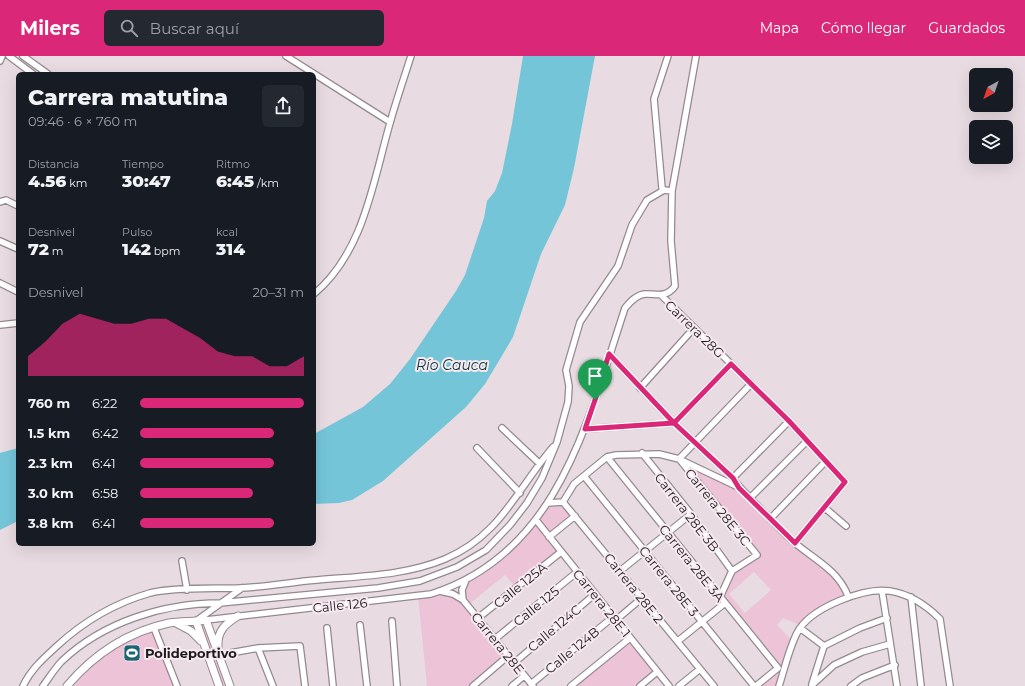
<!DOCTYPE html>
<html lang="es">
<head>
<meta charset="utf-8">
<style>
	:root { --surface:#171b24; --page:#242831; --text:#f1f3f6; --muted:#9ea1a6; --accent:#db2777 }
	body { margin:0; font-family:Montserrat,sans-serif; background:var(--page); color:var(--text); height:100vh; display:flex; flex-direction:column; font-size:15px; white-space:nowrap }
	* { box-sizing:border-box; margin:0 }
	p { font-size:13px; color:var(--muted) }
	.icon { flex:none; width:22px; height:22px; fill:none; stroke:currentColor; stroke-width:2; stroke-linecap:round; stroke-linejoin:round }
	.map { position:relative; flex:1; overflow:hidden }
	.side { position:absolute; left:16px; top:16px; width:300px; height:474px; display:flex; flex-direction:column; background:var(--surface); border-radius:6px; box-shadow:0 4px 16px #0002 }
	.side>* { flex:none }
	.needle { width:26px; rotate:220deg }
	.buttons { position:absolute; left:969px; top:12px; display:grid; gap:8px }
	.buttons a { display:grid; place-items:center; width:44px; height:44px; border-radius:6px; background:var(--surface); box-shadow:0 4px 16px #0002; font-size:20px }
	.pin { position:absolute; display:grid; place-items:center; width:34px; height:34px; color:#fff; margin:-41px -17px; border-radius:50% 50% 50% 0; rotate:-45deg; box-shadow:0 0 4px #0007 }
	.pin .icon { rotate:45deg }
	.round { display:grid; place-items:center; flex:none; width:42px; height:42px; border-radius:6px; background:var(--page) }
	.head { display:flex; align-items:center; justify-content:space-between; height:68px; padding:0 12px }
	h1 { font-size:22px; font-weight:800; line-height:30px }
	.figures { display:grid; grid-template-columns:repeat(3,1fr); gap:6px; height:68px; padding:4px 12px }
	.figures div { display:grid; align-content:center }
	.figures b { font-size:17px; font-weight:800 }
	.figures small { font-size:11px; font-weight:400 }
	.figures p { font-size:11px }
	.chart { height:112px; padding:8px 12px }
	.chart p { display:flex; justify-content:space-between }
	.chart svg { width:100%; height:72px; margin-top:4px; fill:var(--accent); opacity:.7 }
	ul { padding:0 12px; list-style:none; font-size:13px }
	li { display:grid; grid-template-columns:64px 48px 1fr; align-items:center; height:30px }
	li i { height:10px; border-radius:5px; background:var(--accent) }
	header { display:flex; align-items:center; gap:24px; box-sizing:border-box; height:56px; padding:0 20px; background:var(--accent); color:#fff }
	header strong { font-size:19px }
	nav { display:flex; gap:22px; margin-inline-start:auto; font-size:14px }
	.search { width:280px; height:36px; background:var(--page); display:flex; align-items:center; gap:10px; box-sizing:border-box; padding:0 14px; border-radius:6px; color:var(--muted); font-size:15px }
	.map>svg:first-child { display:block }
	.green { fill:#edc3d8; fill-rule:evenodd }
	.water { fill:#75c5d9 }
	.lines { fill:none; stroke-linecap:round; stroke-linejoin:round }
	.minor-casing { stroke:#94898e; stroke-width:8 }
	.tertiary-casing { stroke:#94898e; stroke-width:9 }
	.minor { stroke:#fff; stroke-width:5.5 }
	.tertiary { stroke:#fff; stroke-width:7 }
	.route-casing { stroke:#fff; stroke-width:8 }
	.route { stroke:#db2777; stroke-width:5 }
	.labels { text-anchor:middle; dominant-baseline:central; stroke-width:4; stroke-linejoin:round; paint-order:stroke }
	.street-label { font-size:13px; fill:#1d191b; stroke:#f6e9ef }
	.poi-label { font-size:13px; font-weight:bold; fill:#1d191b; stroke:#f6e9ef; text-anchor:start }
	.water-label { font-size:14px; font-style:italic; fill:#0d353e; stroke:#f6e9ef }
</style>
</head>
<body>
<header>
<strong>Milers</strong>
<div class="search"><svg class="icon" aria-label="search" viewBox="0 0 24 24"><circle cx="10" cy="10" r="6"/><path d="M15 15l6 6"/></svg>Buscar aquí</div>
<nav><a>Mapa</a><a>Cómo llegar</a><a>Guardados</a></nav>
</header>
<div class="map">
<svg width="1025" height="630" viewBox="0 0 1025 630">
	<rect width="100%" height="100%" fill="#e8dce2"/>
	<path class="green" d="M 679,403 L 739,432 L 770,463 L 835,518 L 848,540 L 823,553 L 802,570 L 783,562 L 777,569 L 794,586 L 779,630 L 756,630 L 778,612 L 720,541 L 732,515 L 756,499 ZM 754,516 L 771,534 L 745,557 L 729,538 Z
		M 563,446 L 575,460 L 550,481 L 561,496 L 516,532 L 505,519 L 468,549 L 508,600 L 473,630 L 427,630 L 418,540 L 440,535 L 463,544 L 463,528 L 513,490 L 548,447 Z
		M 206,564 L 230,630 L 219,630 L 196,565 Z
		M 154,572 L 177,630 L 67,630 L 110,590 Z
		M 630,582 L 657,616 L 640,630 L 571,630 Z"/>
	<path class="water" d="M 523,0 L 595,0 L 574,112 L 565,149 L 541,198 L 513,281 L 506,293 L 485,328 L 466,351 L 383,425 L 352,444 L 339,447 L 314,448 L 314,378 L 363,351 L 390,328 L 410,303 L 456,235 L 465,219 L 484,162 L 487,145 L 495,135 L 502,117 L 512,68 Z
		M 18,392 L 18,465 L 0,474 L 0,397 Z"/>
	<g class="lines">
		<g class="minor-casing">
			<path id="minor" d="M 9,0 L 33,18
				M 23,0 L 48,18
				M 286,0 L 390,66
				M 0,5 L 2,0
				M 664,134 L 662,132 L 654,43 L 668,0
				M 0,146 L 6,144 L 18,150
				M 0,185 L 18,193
				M 0,227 L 18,236
				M 314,238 C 364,196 373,126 390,67 C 396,45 404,22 411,0
				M 661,239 L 789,365 L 845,426 L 795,487
				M 0,269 L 18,267
				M 609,298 L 674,367 L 733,422 C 739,432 746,437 753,445 C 767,459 780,474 795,487 C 815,504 838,514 848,540
				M 640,332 L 694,272
				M 502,372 L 539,407
				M 585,373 L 674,367 L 731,308
				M 477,392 L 520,437
				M 642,397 L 691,458 L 732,515
				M 607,401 L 778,612
				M 679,403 L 751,328
				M 680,404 L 757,499 L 732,515 L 720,541
				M 584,420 L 754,630
				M 733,422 L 789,365
				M 750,442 L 807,385
				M 563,446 L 714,630
				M 563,446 L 574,428 L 607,401 L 616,399 L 659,398 L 679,403 L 738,431
				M 548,447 L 563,446
				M 825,452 L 846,470
				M 770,463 L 825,406
				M 536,464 L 669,630
				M 549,481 L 575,460
				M 182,505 L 187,534
				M 620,515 L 691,458
				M 440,535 L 453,538 L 463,544 L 533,630
				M 882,535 L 897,630
				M 911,541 L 921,630
				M 463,544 L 462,534 L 466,524
				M 478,562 L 561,496
				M 206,564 L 431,538 C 559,498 588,363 625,252 C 630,246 637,238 646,238 C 658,238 666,242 675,230 L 671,185 L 672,135 L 696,0
				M 616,564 L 642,542
				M 196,565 L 242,532
				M 392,565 L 397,630
				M 360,569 L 367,630
				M 154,572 L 177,630
				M 327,572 L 333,630
				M 800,572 L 824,590
				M 495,583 L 577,516
				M 678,585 L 725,547
				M 824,590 L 860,572 L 887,562
				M 258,592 L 273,630
				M 219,599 L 258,592 L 300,590 L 305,630
				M 514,607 L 595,538
				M 531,628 L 613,561
				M 812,628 L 824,590
				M 812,629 L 834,609 L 862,596 L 890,588
				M 23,630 C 31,613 43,603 57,590 C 83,566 115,547 150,537 C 174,531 214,533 240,532 C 266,531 291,526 317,524 C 360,520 404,520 445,503 C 500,480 517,433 553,391
				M 43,630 C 49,622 55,612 62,605 C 103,566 164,547 220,547 L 378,532 L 420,525 L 457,511 L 486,494 L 510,469 L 527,447 L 542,422 L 557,386 L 568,346 L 569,330 L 566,314 L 580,266 L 618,210 L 632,169 L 647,144 L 664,134 L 672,135
				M 473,630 L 508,600
				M 512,630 L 524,620
				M 571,630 L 630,582
				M 640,630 L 657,616
				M 679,630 L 700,613
				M 756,630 L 778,612
				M 779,630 C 784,615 791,584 800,572 C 815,551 864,531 890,535 C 909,538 927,550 940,563 L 950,630
				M 851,630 L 862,622 L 895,609"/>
		</g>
		<g class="tertiary-casing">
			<path id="tertiary" d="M 196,565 L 219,630
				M 176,567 L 191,575 L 201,585
				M 218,591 C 217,575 225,568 238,560
				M 67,630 C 94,598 127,576 169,567 C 181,565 194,566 206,564 L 230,630"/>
		</g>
		<use href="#minor" class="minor"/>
		<use href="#tertiary" class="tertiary"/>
	</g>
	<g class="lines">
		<g class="route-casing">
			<path id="route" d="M 595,344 L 585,373 L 674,367 L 733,422 L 739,432 L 795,487 L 845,426 L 789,365 L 731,308 L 674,367 L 609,298 L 595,344"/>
		</g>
		<use href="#route" class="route"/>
	</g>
	<defs>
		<g id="stadium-square" transform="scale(0.9)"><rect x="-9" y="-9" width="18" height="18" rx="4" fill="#1c6373" stroke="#f6e9ef"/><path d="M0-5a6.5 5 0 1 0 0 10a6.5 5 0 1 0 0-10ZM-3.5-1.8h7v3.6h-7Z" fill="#fff"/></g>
	</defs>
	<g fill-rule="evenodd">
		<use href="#stadium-square" x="132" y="597"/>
	</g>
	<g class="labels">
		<g class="street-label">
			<text transform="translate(695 273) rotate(44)">Carrera 28G</text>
			<text transform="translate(718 451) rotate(51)">Carrera 28E 3C</text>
			<text transform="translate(687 456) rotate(52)">Carrera 28E 3B</text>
			<text transform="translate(692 507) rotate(51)">Carrera 28E 3A</text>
			<text transform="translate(669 525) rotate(51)">Carrera 28E 3</text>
			<text transform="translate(520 529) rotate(-39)">Calle 125A</text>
			<text transform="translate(634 532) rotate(51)">Carrera 28E 2</text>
			<text transform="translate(602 547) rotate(51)">Carrera 28E 1</text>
			<text transform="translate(340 549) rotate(-6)">Calle 126</text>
			<text transform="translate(536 550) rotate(-39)">Calle 125</text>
			<text transform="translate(554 572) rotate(-40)">Calle 124C</text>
			<text transform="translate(498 587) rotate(51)">Carrera 28E</text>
			<text transform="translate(572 594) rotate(-39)">Calle 124B</text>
		</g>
		<g class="poi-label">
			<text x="145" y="597">Polideportivo</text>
		</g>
		<g class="water-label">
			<text x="452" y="309">Río Cauca</text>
		</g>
	</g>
</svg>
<div class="buttons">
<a><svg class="needle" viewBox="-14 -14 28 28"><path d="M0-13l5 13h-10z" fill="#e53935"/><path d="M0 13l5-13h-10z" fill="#9ea1a6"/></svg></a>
<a><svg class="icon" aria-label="layers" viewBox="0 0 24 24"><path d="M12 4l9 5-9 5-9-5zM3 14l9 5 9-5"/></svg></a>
</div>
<div class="pin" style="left:595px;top:344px;background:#1e9e55"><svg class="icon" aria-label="arrive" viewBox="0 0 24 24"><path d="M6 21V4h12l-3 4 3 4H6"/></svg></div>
<section class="side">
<div class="head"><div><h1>Carrera matutina</h1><p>09:46 · 6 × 760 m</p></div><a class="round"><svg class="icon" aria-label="share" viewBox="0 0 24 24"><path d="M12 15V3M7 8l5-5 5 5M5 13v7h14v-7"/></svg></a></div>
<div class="figures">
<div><p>Distancia</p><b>4.56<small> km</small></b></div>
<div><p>Tiempo</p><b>30:47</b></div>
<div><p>Ritmo</p><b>6:45<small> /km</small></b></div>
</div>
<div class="figures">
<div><p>Desnivel</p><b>72<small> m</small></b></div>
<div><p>Pulso</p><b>142<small> bpm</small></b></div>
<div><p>kcal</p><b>314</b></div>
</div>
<div class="chart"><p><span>Desnivel</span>20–31 m</p>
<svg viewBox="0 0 160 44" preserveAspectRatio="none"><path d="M0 44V32L10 23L20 12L30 6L40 9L50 12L60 12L70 9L80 9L90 15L100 21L110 29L120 32L130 32L140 38L150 38L160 32V44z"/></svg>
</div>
<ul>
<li><b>760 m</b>6:22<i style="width:100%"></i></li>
<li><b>1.5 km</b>6:42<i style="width:82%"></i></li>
<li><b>2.3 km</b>6:41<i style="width:82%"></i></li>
<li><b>3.0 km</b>6:58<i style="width:69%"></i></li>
<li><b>3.8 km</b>6:41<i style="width:82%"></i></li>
</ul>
</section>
</div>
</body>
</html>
